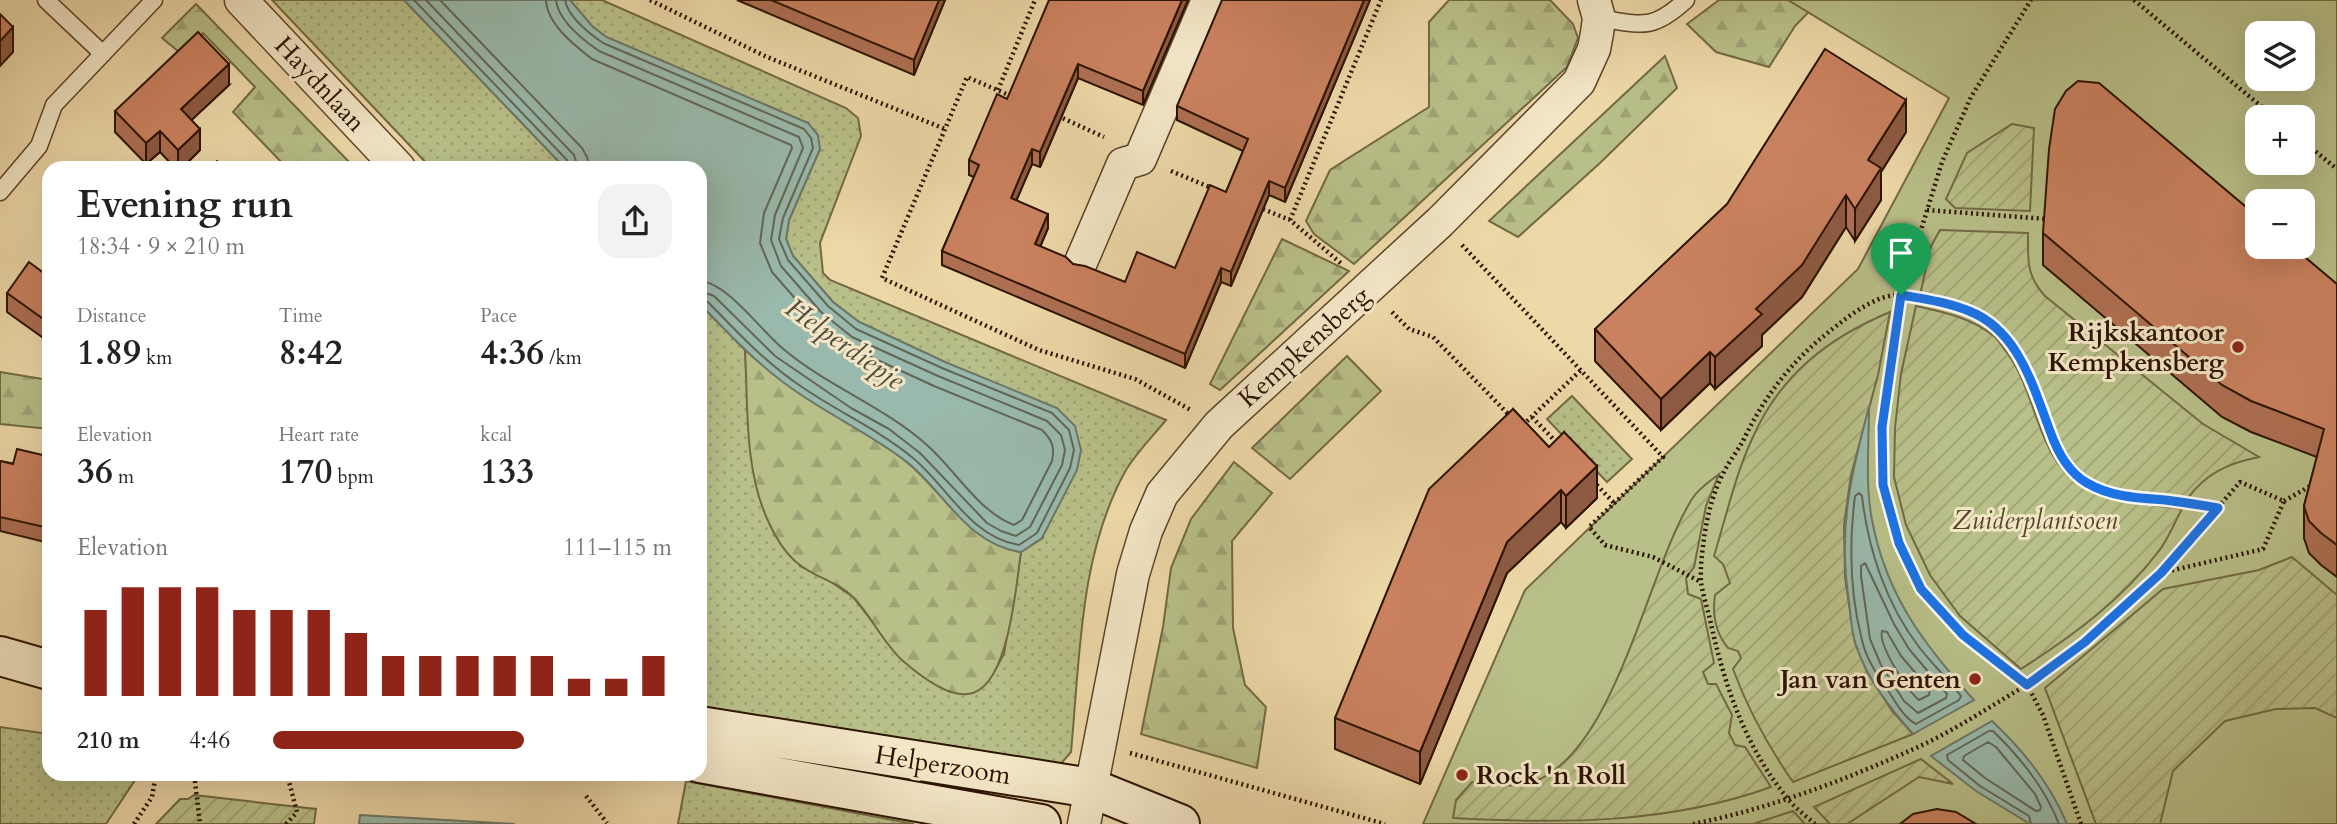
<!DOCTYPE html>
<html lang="en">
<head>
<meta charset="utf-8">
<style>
	:root { --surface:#fff; --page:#f2f2f2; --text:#222; --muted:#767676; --accent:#8f2418 }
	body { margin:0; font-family:Cardo,serif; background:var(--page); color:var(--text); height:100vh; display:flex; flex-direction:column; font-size:26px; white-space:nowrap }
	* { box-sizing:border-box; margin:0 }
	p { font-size:23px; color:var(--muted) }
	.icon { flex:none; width:38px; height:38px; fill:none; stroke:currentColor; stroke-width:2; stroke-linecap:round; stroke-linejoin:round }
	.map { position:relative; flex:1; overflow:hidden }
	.sheet { position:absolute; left:42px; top:161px; width:665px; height:620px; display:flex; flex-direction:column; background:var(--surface); border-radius:21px; box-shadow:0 7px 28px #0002 }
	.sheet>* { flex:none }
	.tools { position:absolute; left:2245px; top:21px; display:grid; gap:14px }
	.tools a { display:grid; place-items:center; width:70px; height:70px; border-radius:14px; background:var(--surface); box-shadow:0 7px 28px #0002; font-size:35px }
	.pin { position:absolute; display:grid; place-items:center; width:60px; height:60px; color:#fff; margin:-72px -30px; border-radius:50% 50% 50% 0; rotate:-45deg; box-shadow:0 0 7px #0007 }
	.pin .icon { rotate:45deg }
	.round { display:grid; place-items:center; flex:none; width:74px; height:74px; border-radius:21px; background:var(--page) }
	.head { display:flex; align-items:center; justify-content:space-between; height:119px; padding:0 35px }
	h1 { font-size:38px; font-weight:600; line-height:52px }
	.metrics { display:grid; grid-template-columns:repeat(3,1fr); gap:10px; height:119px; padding:7px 35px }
	.metrics div { display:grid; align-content:center }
	.metrics b { font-size:35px; font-weight:600 }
	.metrics small { font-size:19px; font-weight:400 }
	.metrics p { font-size:19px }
	.chart { height:196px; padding:14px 35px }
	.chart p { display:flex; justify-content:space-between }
	.chart svg { width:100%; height:126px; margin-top:7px; stroke:var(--accent); stroke-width:6 }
	ul { padding:0 35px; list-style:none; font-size:23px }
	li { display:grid; grid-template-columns:112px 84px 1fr; align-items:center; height:52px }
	li i { height:18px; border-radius:9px; background:var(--accent) }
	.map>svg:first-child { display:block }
	.grass { fill:url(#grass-dots); stroke:#726944; stroke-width:2 }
	.forest { fill:url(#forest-firs); stroke:#726944; stroke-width:2 }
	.park { fill:#b8bf88; stroke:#726944; stroke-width:2; fill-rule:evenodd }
	.garden { fill:url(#garden-furrows); stroke:#726944; stroke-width:2 }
	.water { fill:#99b9ac; stroke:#6d7767; stroke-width:2 }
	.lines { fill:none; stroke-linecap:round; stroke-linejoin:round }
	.shore { stroke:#626656; stroke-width:2 }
	.lane-casing { stroke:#5c442a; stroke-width:19 }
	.street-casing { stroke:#5c442a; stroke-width:35 }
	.secondary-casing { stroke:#2c1300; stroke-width:42 }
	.path { stroke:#2c1300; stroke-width:4.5; stroke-dasharray:2 3.5; stroke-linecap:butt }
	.lane { stroke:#f3e6c6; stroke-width:16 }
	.street { stroke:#f3e6c6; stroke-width:32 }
	.secondary { stroke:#f3e6c6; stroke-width:38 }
	.wall { fill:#ae6f52; stroke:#2c1300; stroke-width:2 }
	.shaded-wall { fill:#8d5a42; stroke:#2c1300; stroke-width:2 }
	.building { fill:#ca815f; stroke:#2c1300; stroke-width:2 }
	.route-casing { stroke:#fff; stroke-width:14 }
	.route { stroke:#1a73e8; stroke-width:9 }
	.poi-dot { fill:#8f2418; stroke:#f3e6c6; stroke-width:2.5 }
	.labels { text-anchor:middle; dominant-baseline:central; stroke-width:6; stroke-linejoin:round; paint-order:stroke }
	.street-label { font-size:26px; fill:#2c1300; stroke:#f3e6c6 }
	.poi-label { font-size:26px; font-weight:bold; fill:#2c1300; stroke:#f3e6c6; text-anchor:end }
	.park-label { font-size:26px; font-style:italic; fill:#564729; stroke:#f3e6c6 }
	.water-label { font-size:28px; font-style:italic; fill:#524d3c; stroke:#f3e6c6 }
</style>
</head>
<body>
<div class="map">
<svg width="2337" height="824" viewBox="0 0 2337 824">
	<defs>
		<pattern id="grass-dots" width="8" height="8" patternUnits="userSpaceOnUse" patternTransform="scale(1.75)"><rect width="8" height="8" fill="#b8bf88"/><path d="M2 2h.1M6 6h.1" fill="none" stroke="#9ea374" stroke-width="1.8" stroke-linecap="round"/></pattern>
		<pattern id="forest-firs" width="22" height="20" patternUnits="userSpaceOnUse" patternTransform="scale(1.75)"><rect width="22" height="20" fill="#b8bf88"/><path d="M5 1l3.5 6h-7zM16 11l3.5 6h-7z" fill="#9ea374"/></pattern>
		<pattern id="garden-furrows" width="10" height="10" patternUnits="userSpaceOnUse" patternTransform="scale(1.75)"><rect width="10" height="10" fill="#b8bf88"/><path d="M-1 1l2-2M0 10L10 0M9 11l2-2" fill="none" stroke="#9ea374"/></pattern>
	</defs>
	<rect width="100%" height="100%" fill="#edd8a8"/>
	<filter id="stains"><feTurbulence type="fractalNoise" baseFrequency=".00286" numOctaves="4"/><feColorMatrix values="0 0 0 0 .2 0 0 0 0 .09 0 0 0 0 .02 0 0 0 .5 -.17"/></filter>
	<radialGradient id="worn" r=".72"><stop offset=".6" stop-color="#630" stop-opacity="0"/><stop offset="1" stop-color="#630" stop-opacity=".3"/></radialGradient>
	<path class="grass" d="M 272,0 L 404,0 L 565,168 L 431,168 Z
		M 570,0 L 602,0 L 846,108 L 858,118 L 861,136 L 820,243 L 823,273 L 830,280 L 1166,420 C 1153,436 1137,452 1126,470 C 1079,554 1080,658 1071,752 L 1058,767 L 1037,771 L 700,706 L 700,304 L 745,350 L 751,450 L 758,491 L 800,566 L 824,577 L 853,597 L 903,660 L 950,692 L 981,687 L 993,674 L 1004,654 L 1021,552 L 1043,538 L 945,362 L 859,322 L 833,302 L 793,256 L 786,239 L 789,220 L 820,149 L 808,123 L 606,37 L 592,26 Z
		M 1572,396 L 1632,459 L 1607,482 L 1547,419 Z
		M 0,727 L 49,734 L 49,774 L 139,774 L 106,824 L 0,824 Z
		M 686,781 L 914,824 L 678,824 Z"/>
	<path class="forest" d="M 1449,0 L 1550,0 L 1573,24 L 1578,38 L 1567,67 L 1354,264 L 1314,234 L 1306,221 L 1330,170 L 1429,107 L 1429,22 Z
		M 1719,0 L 1820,0 L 1795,26 L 1769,67 L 1716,52 L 1687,24 Z
		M 196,4 L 355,168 L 287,168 L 233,112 L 255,87 L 203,33 L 184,56 L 162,38 Z
		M 1665,56 L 1677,88 L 1600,163 L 1518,237 L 1489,221 Z
		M 1282,239 L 1349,271 L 1220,390 L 1210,384 Z
		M 745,350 C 794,396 859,421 909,464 C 946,496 970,544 1021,552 C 1016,584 1009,690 968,694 C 946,697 918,674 903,661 C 883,643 872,617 854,598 C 839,582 816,578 800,565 C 787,556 775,537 769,523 C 744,471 748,406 745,350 Z
		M 1347,356 L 1381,391 L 1290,479 L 1252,448 Z
		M 0,372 L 49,380 L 49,429 L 0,424 Z
		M 1234,462 L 1272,493 L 1232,541 L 1233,628 L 1245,685 L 1266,707 L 1257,768 L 1141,734 L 1163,627 L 1171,568 L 1191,519 Z"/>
	<path class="park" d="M 1788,0 L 2337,0 L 2337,824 L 1423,824 L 1525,590 L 1858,269 L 1949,98 ZM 2258,33 L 2303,33 L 2303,79 L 2258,79 ZM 2258,117 L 2303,117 L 2303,163 L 2258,163 ZM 2258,201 L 2303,201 L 2303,247 L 2258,247 Z"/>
	<path class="garden" d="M 2012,124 L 2034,128 L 2030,211 L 1955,208 L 1946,199 L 1967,153 Z
		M 1940,230 L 2028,233 C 2028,260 2026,275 2045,296 L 2203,424 L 2259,457 C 2229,463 2206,473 2188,498 C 2156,497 2118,498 2090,479 C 2069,464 2059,441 2050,417 C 2023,346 2001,306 1920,295 L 1931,246 Z
		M 1916,306 C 1943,312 1973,318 1995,337 C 2000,342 2004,349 2008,354 C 2038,396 2037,459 2083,487 C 2114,506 2148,503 2182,509 C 2174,523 2168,540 2158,552 C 2122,600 2071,637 2021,669 L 1960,616 L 1930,575 L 1906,525 L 1894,477 L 1895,428 L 1901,374 Z
		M 1890,312 L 1878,375 L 1851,475 L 1844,525 L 1845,578 L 1855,643 L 1867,672 L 1892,711 L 1913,734 L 1793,782 C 1768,746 1748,710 1733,669 L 1741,658 L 1738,651 L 1728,648 C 1715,632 1712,615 1715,595 L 1730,583 L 1723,564 L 1714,556 C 1726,517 1735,476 1752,439 C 1780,375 1828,338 1890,312 Z
		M 1719,474 L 1706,506 L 1694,567 L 1686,578 L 1688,594 L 1701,599 L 1714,663 L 1703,672 L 1708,684 L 1716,684 L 1732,715 L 1729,733 L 1735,745 L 1745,747 L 1771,787 C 1669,824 1560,824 1453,818 L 1456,800 L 1472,782 C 1491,784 1517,789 1536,781 C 1617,747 1647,571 1692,499 C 1698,489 1710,481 1719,474 Z
		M 2292,557 L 2337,595 L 2337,718 L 2315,708 L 2276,709 L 2225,721 L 2173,771 L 2160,824 L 2096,824 L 2045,688 L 2163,589 L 2259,570 Z
		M 1921,759 L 1953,784 L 1919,777 L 1847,824 L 1830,824 L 1814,807 Z
		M 194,795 L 316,809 L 314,824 L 156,824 L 180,799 L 188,799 Z
		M 1793,811 L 1805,824 L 1753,824 Z"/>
	<path class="water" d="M 404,0 L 570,0 L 592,26 L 606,37 L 808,123 L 818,135 L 820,149 L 789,220 L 786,239 L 793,256 L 833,302 L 859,322 L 945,362 L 1057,408 L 1075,426 L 1081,450 L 1077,470 L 1042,538 L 1021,552 C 966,544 947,494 907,462 C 872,435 831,416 794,390 C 759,366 730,335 700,304 L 700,168 L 565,168 Z
		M 1869,407 C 1869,444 1865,484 1872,520 C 1886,595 1924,645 1974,700 L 1913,734 C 1890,708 1867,679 1856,645 C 1851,632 1851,616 1849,602 C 1838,530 1850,477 1869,407 Z
		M 1992,721 C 2024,751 2050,783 2067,824 L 2030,824 L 1976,791 L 1931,756 Z
		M 360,815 L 515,824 L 359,824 Z"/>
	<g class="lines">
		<path class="shore" d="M 414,0 L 567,160 L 570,168
			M 426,0 L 574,155 L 578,168
			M 440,0 L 582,148 L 587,157 L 589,168
			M 546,0 C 547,24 574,45 592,59 L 791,145 L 792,148 L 764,213 L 760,243 L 772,272 L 813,319 L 847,346 L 934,386 L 1042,430 C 1052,440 1055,447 1052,461 L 1022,520 L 1014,525 C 978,511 956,471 928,446 C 884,406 826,386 781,347 C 761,330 726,282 700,281
			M 556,0 C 558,20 583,40 599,51 L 799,137 L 803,148 L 775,215 L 771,240 L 781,266 L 821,312 L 852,337 L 938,376 L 1047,421 L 1061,435 L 1065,450 L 1062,465 L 1030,527 L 1016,536 L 1001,531 L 987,523 L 920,453 L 889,429 L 851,408 L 775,356 L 714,296 L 700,291
			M 565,0 C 568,17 590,34 603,43 L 804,129 L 811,138 L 813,148 L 783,218 L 779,239 L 788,260 L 828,306 L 856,329 L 942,368 L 1052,413 L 1069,430 L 1074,450 L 1070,468 L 1037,533 L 1019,545 C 971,538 947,486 913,458 C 878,429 836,411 799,385 C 765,362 737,332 708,302 L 700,300
			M 1859,493 L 1862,496 C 1868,549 1886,604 1919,647 C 1932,664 1948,679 1961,696 L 1959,700 L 1916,724 C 1904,718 1896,703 1889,692 C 1878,676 1866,659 1862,640 C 1850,594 1849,543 1855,496 Z
			M 1865,563 L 1894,624 L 1909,649 L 1947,694 L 1946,698 L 1918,713 L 1904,701 L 1881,665 L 1870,639 L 1861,576 L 1861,566 Z
			M 1882,631 L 1887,632 L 1901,656 L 1930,690 L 1929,695 L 1919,700 C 1907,690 1878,645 1882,631 Z
			M 1988,742 L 1996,747 L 2035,794 L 2041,807 L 2040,810 L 2036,811 L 1985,778 L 1963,760 L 1964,756 Z
			M 2031,824 L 2029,816 L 1980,786 L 1948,760 L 1947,755 L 1989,731 L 1993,731 C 2021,758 2045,788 2059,824"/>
		<g class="lane-casing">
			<path id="lane" d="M 46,0 L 103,54
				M 1599,18 C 1642,25 1652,31 1686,0
				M 0,192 L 39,146 L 54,105 L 154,0"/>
		</g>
		<g class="street-casing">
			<path id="street" d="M 241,0 L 399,168
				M 1081,262 L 1123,164 L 1140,159 L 1208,0
				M 1084,824 L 1133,574 L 1146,531 L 1162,494 L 1219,425 L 1440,222 L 1579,82 L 1594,49 L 1597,33 L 1599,18 L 1594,0"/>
		</g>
		<g class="secondary-casing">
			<path id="secondary" d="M 0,656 L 49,670
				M 700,726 L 1091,788 L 1180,824
				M 700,763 L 1041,824"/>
		</g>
		<path class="path" d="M 650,0 L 767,57 L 945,129
			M 2134,0 L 2274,117
			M 998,90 L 1035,0
			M 1011,96 L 967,77 L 882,278 L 1039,350 L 1135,379 L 1191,410
			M 1058,116 L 1104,137
			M 2303,141 L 2337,169
			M 1171,171 L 1214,189
			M 1258,207 L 1290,220 L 1343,265
			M 1927,210 L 2047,219
			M 1290,220 L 1381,0
			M 1462,245 L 1663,457 L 1589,527 L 1605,545 L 1653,557 L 1701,582
			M 1392,312 L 1409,329 L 1433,337 L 1512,418
			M 1532,417 L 1558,444
			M 1523,425 L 1581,370
			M 1593,481 L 1614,503
			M 2284,501 L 2312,485
			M 1130,753 L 1385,824
			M 195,781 L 200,824
			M 586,796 L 607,823
			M 134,824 L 152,797 L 156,774
			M 286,824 L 297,812 L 287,774
			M 1693,824 C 1772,808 1848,779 1920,746 C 1957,729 1992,705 2027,685 L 1963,635 L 1921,589 L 1899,543 L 1883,485 L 1882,427 L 1901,295 L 1942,162 L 1971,97 L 2031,0
			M 1815,824 C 1806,816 1795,808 1788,799 C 1746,748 1725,687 1711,624 C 1708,610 1703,596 1701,582 C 1700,569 1702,553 1704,539 C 1707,515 1714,489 1726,468 C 1731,459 1738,450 1743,441 C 1762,401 1786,368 1820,339 C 1840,323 1875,292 1903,295 C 2001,306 2017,341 2049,427 C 2056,448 2066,471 2087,483 C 2112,497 2138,498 2165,500 C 2183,502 2200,505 2218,508
			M 2081,824 L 2043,715 L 2027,685 L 2085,642 L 2161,573 L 2263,549 L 2284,501 L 2240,482 L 2161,573"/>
		<use href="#lane" class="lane"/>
		<use href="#street" class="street"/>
		<use href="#secondary" class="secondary"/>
	</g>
	<path class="wall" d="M 737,0 L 945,0 L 914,75 Z
		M 1188,0 L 1143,105 L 1078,78 L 1040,167 L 1032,164 L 1016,201 L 1048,228 L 1040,247 L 1073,264 L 1125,282 L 1175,268 L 1226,192 L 1243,151 L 1177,120 L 1177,106 L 1370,0 L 1285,202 L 1269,195 L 1231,286 L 1221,282 L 1185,368 L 942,265 L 942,251 L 974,177 L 969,175 L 969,160 L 1007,99 Z
		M 229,85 L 191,120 L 200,150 L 182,168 L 175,168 L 160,152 L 146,164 L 115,132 L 115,111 Z
		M 1906,132 L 1881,172 L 1881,200 L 1855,241 L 1846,227 L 1802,297 L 1762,335 L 1762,346 L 1715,389 L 1710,383 L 1661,430 L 1595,361 L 1595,329 Z
		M 2043,233 L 2337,284 L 2337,577 L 2321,565 L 2309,553 L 2304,538 L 2304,506 L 2317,457 L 2251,432 L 2222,417 L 2043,265 Z
		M 49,277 L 49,342 L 7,312 L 7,293 Z
		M 1513,409 L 1597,498 L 1566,528 L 1561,522 L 1507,573 L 1420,784 L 1335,749 L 1335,718 Z
		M 0,461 L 47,470 L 46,473 L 49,473 L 49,543 L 0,531 Z"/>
	<path class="shaded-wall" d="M 939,0 L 945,0 L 914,75 L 914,60 Z
		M 1182,0 L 1188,0 L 1143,105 L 1143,91 Z
		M 1364,0 L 1370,0 L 1285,202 L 1285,188 Z
		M 13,27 L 13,52 L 0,66 L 0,41 Z
		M 229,64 L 229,85 L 181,130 L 181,109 Z
		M 1078,64 L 1078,78 L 1040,167 L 1040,152 Z
		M 1906,100 L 1906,132 L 1881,172 L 1881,200 L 1855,241 L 1855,209 L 1868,160 Z
		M 200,129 L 200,150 L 182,168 L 178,168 L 178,150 Z
		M 160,131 L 160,152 L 146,164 L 146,143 Z
		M 1032,149 L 1032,164 L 1011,213 L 1011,198 Z
		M 1269,181 L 1269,195 L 1231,286 L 1231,272 Z
		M 1846,195 L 1846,227 L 1802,297 L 1762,335 L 1762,346 L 1715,389 L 1715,357 L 1756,309 Z
		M 1048,214 L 1048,228 L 1035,259 L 1035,244 Z
		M 1221,268 L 1221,282 L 1185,368 L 1185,354 Z
		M 1710,352 L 1710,383 L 1661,430 L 1661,399 Z
		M 47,456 L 47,470 L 43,487 L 43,472 Z
		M 1597,466 L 1597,498 L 1566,528 L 1566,496 Z
		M 1561,490 L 1561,522 L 1507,573 L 1420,784 L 1420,752 L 1507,542 Z"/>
	<path class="building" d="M 771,0 L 939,0 L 914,60 Z
		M 1049,0 L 1182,0 L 1143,91 L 1078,64 L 1040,152 L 1032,149 L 1011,198 L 1048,214 L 1035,244 L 1066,257 L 1073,264 L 1085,266 L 1125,282 L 1137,252 L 1175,268 L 1210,185 L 1226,192 L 1248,139 L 1177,106 L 1222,0 L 1364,0 L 1285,188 L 1269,181 L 1231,272 L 1221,268 L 1185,354 L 942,251 L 979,165 L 969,160 L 997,94 L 1007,99 Z
		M 0,14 L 13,27 L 0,41 Z
		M 198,32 L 229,64 L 181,109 L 200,129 L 178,150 L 160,131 L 146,143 L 115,111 Z
		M 1825,49 L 1906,100 L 1868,160 L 1881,168 L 1855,209 L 1846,195 L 1802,265 L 1756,309 L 1762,314 L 1715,357 L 1710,352 L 1661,399 L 1595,329 L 1727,204 Z
		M 2078,81 L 2099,83 L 2258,217 L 2258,247 L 2293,247 L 2337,284 L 2337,545 L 2321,533 L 2309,521 L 2304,506 L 2324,429 L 2251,401 L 2222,385 L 2043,233 L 2049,149 L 2055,109 L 2066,91 Z
		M 217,161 L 226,168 L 211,168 Z
		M 29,262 L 49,277 L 49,323 L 7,293 Z
		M 1513,409 L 1549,447 L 1564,432 L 1597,466 L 1566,496 L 1561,490 L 1507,542 L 1420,752 L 1335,718 L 1429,489 Z
		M 17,449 L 47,456 L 43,472 L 49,473 L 49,528 L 0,517 L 0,461 L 13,464 Z
		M 1937,809 L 1956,812 L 1976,824 L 1900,824 L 1913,814 Z"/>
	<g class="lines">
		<g class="route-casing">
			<path id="route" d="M 1901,295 C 1924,299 1947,302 1969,311 C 2018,330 2033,386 2050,431 C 2057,451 2068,472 2087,483 C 2111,497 2138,498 2165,500 C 2182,502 2200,505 2218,508 L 2161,573 L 2085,642 L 2027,685 L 1963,635 L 1921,589 L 1899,543 L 1883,485 L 1882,427 Z"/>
		</g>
		<use href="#route" class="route"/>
	</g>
	<g class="poi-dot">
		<circle cx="2238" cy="347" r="7"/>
		<circle cx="1975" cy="679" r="7"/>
		<circle cx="1462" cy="775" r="7"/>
	</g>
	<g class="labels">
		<g class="street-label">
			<text transform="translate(320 84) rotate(47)">Haydnlaan</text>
			<text transform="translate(1304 347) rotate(-42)">Kempkensberg</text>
			<text transform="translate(943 765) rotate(9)">Helperzoom</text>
		</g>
		<g class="poi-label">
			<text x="2224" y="332">Rijkskantoor<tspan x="2224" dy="30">Kempkensberg</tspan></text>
			<text x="1961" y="679">Jan van Genten</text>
			<text x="1476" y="775" text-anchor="start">Rock 'n Roll</text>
		</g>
		<g class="park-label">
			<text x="2035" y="520">Zuiderplantsoen</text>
		</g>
		<g class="water-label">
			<text transform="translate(845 344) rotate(35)">Helperdiepje</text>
		</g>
	</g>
	<rect width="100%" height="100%" filter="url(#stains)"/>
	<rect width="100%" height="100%" fill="url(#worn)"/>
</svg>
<div class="tools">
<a><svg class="icon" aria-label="layers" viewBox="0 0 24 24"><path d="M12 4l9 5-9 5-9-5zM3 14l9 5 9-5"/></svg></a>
<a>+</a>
<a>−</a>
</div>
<div class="pin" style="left:1901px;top:295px;background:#1e9e55"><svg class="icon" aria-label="arrive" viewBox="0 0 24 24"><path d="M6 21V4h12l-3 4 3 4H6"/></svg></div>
<section class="sheet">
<div class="head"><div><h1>Evening run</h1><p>18:34 · 9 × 210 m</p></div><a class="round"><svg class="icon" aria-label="share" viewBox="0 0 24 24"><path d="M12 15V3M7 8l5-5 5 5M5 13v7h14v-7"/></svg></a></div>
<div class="metrics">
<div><p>Distance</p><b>1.89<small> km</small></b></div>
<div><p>Time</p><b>8:42</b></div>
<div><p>Pace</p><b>4:36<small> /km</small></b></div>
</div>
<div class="metrics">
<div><p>Elevation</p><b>36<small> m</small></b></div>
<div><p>Heart rate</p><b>170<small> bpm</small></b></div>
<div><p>kcal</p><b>133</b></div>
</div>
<div class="chart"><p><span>Elevation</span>111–115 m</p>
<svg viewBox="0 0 160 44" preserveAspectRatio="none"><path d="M5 44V14M15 44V6M25 44V6M35 44V6M45 44V14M55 44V14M65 44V14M75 44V22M85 44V30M95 44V30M105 44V30M115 44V30M125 44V30M135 44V38M145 44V38M155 44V30"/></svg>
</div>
<ul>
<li><b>210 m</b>4:46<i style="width:63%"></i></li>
</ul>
</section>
</div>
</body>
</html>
